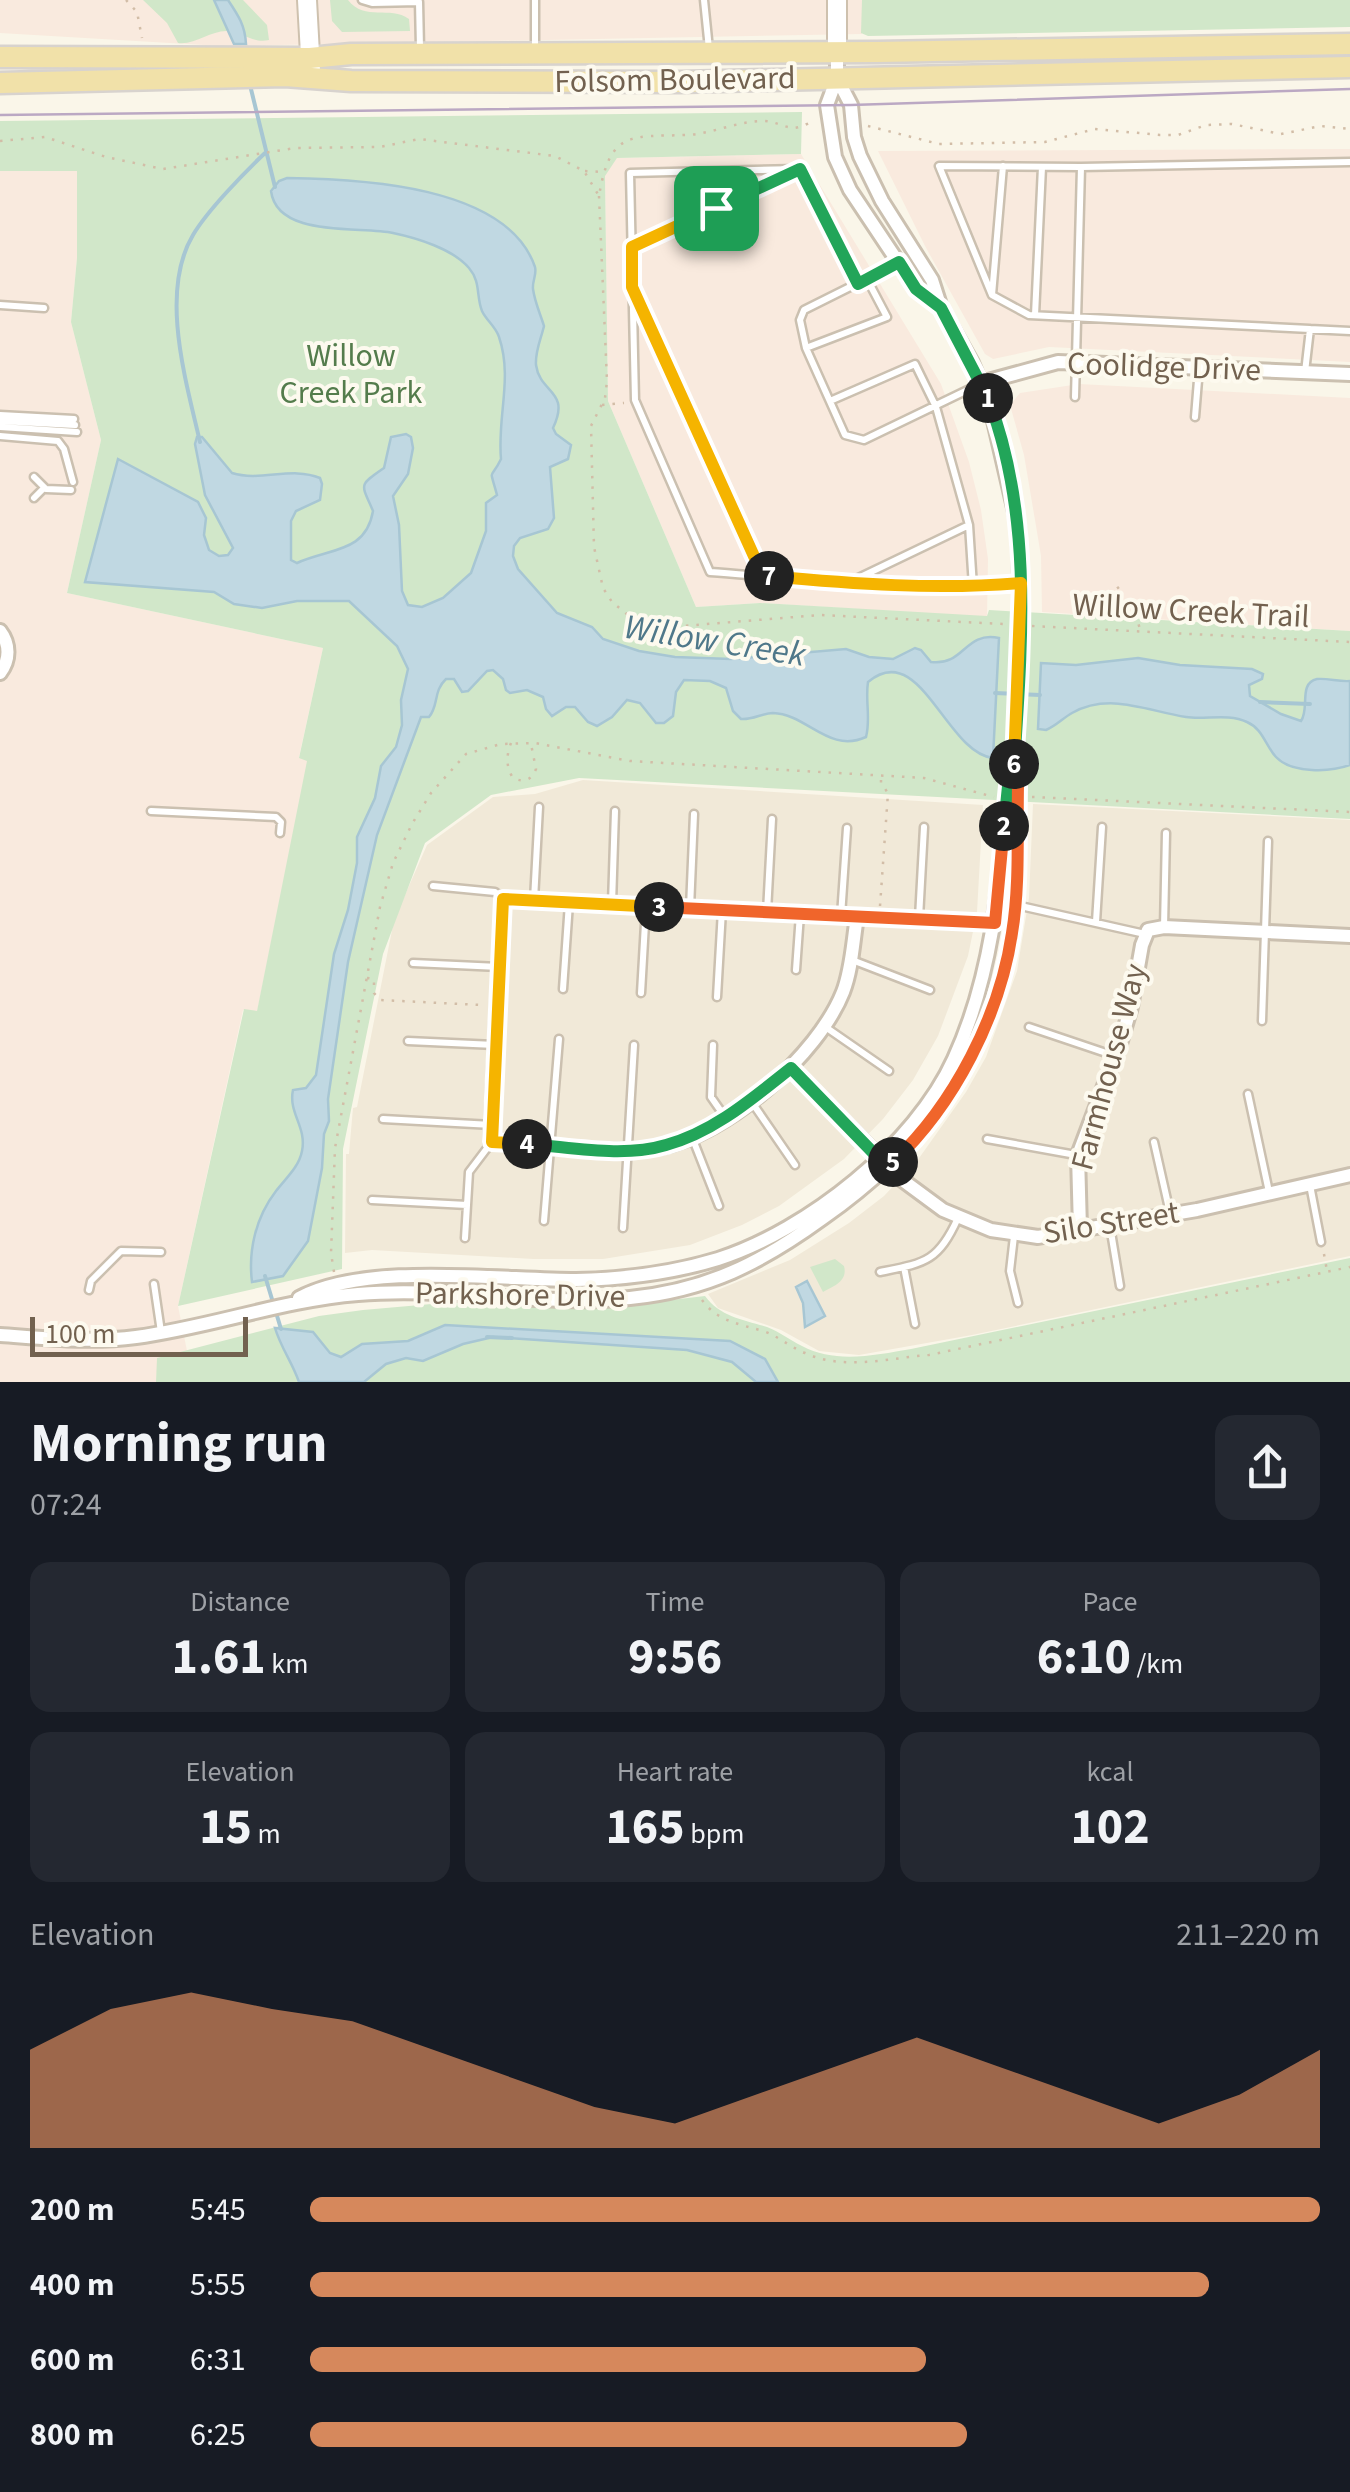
<!DOCTYPE html>
<html lang="en">
<head>
<meta charset="utf-8">
<style>
	:root { --surface:#171b24; --page:#242831; --text:#f1f3f6; --muted:#9ea1a6; --accent:#d6885c }
	body { margin:0; font-family:"Source Sans 3",sans-serif; background:var(--page); color:var(--text); height:100vh; display:flex; flex-direction:column; font-size:38px; white-space:nowrap }
	* { box-sizing:border-box; margin:0 }
	p { font-size:32px; color:var(--muted) }
	.icon { flex:none; width:55px; height:55px; fill:none; stroke:currentColor; stroke-width:2; stroke-linecap:round; stroke-linejoin:round }
	.map { position:relative; height:1382px; overflow:hidden }
	.side { display:flex; flex-direction:column; background:var(--surface); flex:1 }
	.side>* { flex:none }
	.scale { position:absolute; left:30px; bottom:25px; width:218px; box-sizing:border-box; padding-left:10px; border:5px solid #72614f; border-top:0; font-size:28px; line-height:35px; white-space:nowrap; color:#72614f; -webkit-text-stroke:8px #fdfaef; paint-order:stroke }
	.pin { position:absolute; display:grid; place-items:center; width:85px; height:85px; color:#fff; margin:-42px; border-radius:20px; box-shadow:0 5px 15px #0006 }
	.km { position:absolute; width:50px; height:50px; margin:-25px; border-radius:50%; background:#222; color:#fff; font-size:28px; line-height:50px; text-align:center }
	.round { display:grid; place-items:center; flex:none; width:105px; height:105px; border-radius:20px; background:var(--page) }
	.head { display:flex; align-items:center; justify-content:space-between; height:170px; padding:0 30px }
	h1 { font-size:55px; font-weight:700; line-height:75px }
	.figures { display:grid; grid-template-columns:repeat(3,1fr); gap:15px; height:170px; padding:10px 30px }
	.figures div { display:grid; align-content:center; border-radius:20px; background:var(--page); text-align:center }
	.figures b { font-size:50px; font-weight:700 }
	.figures small { font-size:28px; font-weight:400 }
	.figures p { font-size:28px }
	.chart { height:280px; padding:20px 30px }
	.chart p { display:flex; justify-content:space-between }
	.chart svg { width:100%; height:180px; margin-top:10px; fill:var(--accent); opacity:.7 }
	ul { padding:0 30px; list-style:none; font-size:32px }
	li { display:grid; grid-template-columns:160px 120px 1fr; align-items:center; height:75px }
	li i { height:25px; border-radius:12px; background:var(--accent) }
	.map>svg:first-child { display:block }
	.residential { fill:#f1e9d8 }
	.commercial { fill:#f9eade }
	.green { fill:#d1e7c9 }
	.water { fill:#c0d8e2; stroke:#a7c6d3; stroke-width:2.5 }
	.lines { fill:none; stroke-linecap:round; stroke-linejoin:round }
	.stream { stroke:#a7c6d3; stroke-width:4 }
	.lane-casing { stroke:#cbc0b0; stroke-width:11 }
	.street-casing { stroke:#cbc0b0; stroke-width:18 }
	.secondary-casing { stroke:#cec1ae; stroke-width:22 }
	.primary-casing { stroke:#d8d3ce; stroke-width:25 }
	.path { stroke:#d2bda7; stroke-width:2.5; stroke-dasharray:2.5 8; stroke-linecap:butt }
	.lane { stroke:#fff; stroke-width:6 }
	.street { stroke:#fff; stroke-width:12 }
	.secondary { stroke:#fff; stroke-width:18 }
	.primary { stroke:#f1e1a9; stroke-width:20 }
	.tram { stroke:#bba8c3; stroke-width:2.5 }
	.street-bridge-casing { stroke:#cbc0b0; stroke-width:18; stroke-linecap:butt }
	.street-bridge { stroke:#fff; stroke-width:12 }
	.split-1-casing { stroke:#fff; stroke-width:20 }
	.split-2-casing { stroke:#fff; stroke-width:20 }
	.split-3-casing { stroke:#fff; stroke-width:20 }
	.split-4-casing { stroke:#fff; stroke-width:20 }
	.split-5-casing { stroke:#fff; stroke-width:20 }
	.split-6-casing { stroke:#fff; stroke-width:20 }
	.split-7-casing { stroke:#fff; stroke-width:20 }
	.split-8-casing { stroke:#fff; stroke-width:20 }
	.split-1 { stroke:#22a559; stroke-width:12 }
	.split-2 { stroke:#22a559; stroke-width:12 }
	.split-3 { stroke:#f0652b; stroke-width:12 }
	.split-4 { stroke:#f5b400; stroke-width:12 }
	.split-5 { stroke:#22a559; stroke-width:12 }
	.split-6 { stroke:#f0652b; stroke-width:12 }
	.split-7 { stroke:#f5b400; stroke-width:12 }
	.split-8 { stroke:#f5b400; stroke-width:12 }
	.labels { text-anchor:middle; dominant-baseline:central; stroke-width:8; stroke-linejoin:round; paint-order:stroke }
	.street-label { font-size:32px; fill:#72614f; stroke:#fdfaef }
	.park-label { font-size:32px; fill:#547c4c; stroke:#fdfaef }
	.water-label { font-size:35px; font-style:italic; fill:#4f788a; stroke:#fdfaef }
</style>
</head>
<body>
<div class="map">
<svg width="1350" height="1382" viewBox="0 0 1350 1382">
	<rect width="100%" height="100%" fill="#faf6e9"/>
	<path class="residential" d="M 583,780 L 983,805 L 977,912 L 968,956 L 938,1036 L 913,1080 L 883,1119 L 844,1159 L 779,1206 L 742,1225 L 690,1245 L 603,1259 L 533,1259 L 372,1250 L 345,1253 L 346,1154 L 349,1154 L 353,1108 L 357,1107 L 394,920 L 427,845 L 493,797 L 535,794 Z
		M 1033,804 L 1350,820 L 1350,1256 L 972,1335 L 859,1355 L 819,1351 L 781,1330 L 718,1308 L 708,1294 L 790,1260 L 849,1223 L 884,1196 L 917,1161 L 966,1092 L 986,1057 L 1017,971 L 1029,898 Z"/>
	<path class="commercial" d="M 0,0 L 862,0 L 862,34 L 221,46 L 0,33 Z
		M 1350,149 L 1350,362 L 1049,347 L 993,359 L 985,354 L 925,246 L 878,151 Z
		M 801,154 L 941,384 L 969,462 L 981,510 L 988,559 L 987,617 L 760,603 L 696,607 L 608,401 L 605,175 L 617,158 Z
		M 77,170 L 77,258 L 71,322 L 101,440 L 67,593 L 323,648 L 299,757 L 308,760 L 257,1012 L 243,1010 L 178,1306 L 187,1351 L 158,1359 L 156,1382 L 0,1382 L 0,171 Z
		M 1079,384 L 1350,398 L 1350,631 L 1042,612 L 1041,556 L 1035,520 L 1024,455 L 1010,405 L 1020,393 Z"/>
	<path class="green" d="M 143,0 L 243,0 L 267,25 L 269,40 C 253,44 243,32 228,31 C 211,30 196,45 178,43 L 167,23 Z
		M 330,0 L 348,0 C 365,22 390,5 409,19 L 410,31 L 342,32 L 332,21 Z
		M 862,0 L 1350,0 L 1350,27 L 868,36 L 861,33 Z
		M 802,112 L 801,154 L 617,158 L 605,176 L 608,401 L 696,607 L 760,603 L 987,616 L 989,610 L 1350,631 L 1350,819 L 579,778 L 491,795 L 425,843 L 383,954 L 343,1149 L 342,1269 L 178,1306 L 244,1009 L 257,1011 L 307,761 L 299,758 L 323,648 L 67,593 L 101,440 L 71,322 L 77,258 L 77,171 L 0,171 L 0,121 Z
		M 1350,1258 L 1350,1382 L 156,1382 L 157,1358 L 319,1316 L 363,1310 L 466,1301 L 562,1307 L 637,1304 L 705,1296 C 720,1317 745,1320 767,1327 C 780,1332 790,1340 802,1346 C 835,1364 876,1355 911,1349 Z
		M 835,1259 L 844,1266 C 848,1281 834,1286 823,1292 L 810,1267 Z"/>
	<path class="water" d="M 214,0 L 228,0 C 238,15 245,25 246,44 L 234,44 Z
		M 287,178 C 360,179 507,185 535,267 C 537,275 532,281 533,289 C 535,303 540,313 544,326 C 541,339 535,351 536,365 C 540,394 571,390 553,428 L 556,434 L 571,445 L 568,459 L 550,467 L 554,518 L 548,529 L 520,538 L 514,546 L 513,556 L 518,569 L 557,613 L 592,627 L 603,639 L 639,651 L 675,657 L 731,659 L 846,649 L 869,657 L 893,659 L 915,648 L 921,650 L 931,662 C 965,666 964,631 999,638 L 993,758 C 946,753 920,638 868,682 C 865,701 871,718 866,737 C 829,754 807,714 773,713 C 762,713 753,720 741,719 L 733,711 L 726,688 L 710,681 L 684,680 L 676,692 L 673,716 L 664,723 L 656,723 L 640,703 L 627,700 L 612,717 L 597,726 L 588,722 L 575,707 L 566,707 L 552,716 L 546,709 L 543,697 L 527,690 L 510,693 L 506,690 L 503,679 L 493,670 L 487,671 L 468,691 L 462,692 L 454,679 L 446,679 C 433,691 439,705 429,717 L 421,717 L 377,835 L 348,962 L 328,1099 L 329,1121 L 324,1134 L 322,1168 L 308,1241 L 283,1276 L 252,1282 C 248,1250 256,1217 276,1191 C 286,1178 299,1167 302,1151 C 307,1127 288,1113 293,1090 L 306,1088 L 316,1075 L 334,954 L 348,910 L 357,863 L 357,837 L 375,798 L 381,766 L 396,747 L 402,725 L 401,700 L 408,669 L 397,646 L 349,601 L 297,601 L 262,608 L 234,604 L 214,592 L 85,582 L 118,459 L 198,502 L 206,518 L 204,535 L 209,550 L 219,556 L 228,555 L 233,548 L 205,495 L 195,444 L 197,437 L 202,437 L 232,473 C 261,482 292,466 320,478 L 322,484 L 320,500 L 296,511 L 291,521 L 291,560 L 297,563 C 330,548 366,553 373,511 C 361,483 358,486 384,468 L 391,437 L 406,434 L 411,437 L 413,448 L 408,474 L 393,496 L 399,525 L 402,591 L 408,605 L 422,607 L 443,598 L 471,573 L 486,531 L 486,503 L 497,495 C 489,465 490,482 501,459 C 497,417 513,378 499,337 C 496,327 486,320 482,311 C 476,296 481,282 469,268 C 453,249 417,238 393,233 C 359,226 277,238 271,191 L 279,181 Z
		M 1138,658 L 1180,665 L 1252,669 L 1263,674 L 1262,679 L 1249,685 L 1250,696 L 1281,714 L 1301,721 C 1310,709 1298,683 1317,679 C 1328,678 1339,682 1350,681 L 1350,765 C 1331,772 1292,774 1276,757 C 1265,745 1263,729 1247,722 C 1228,713 1205,720 1186,717 C 1147,711 1110,692 1072,713 C 1063,718 1056,726 1046,730 L 1038,729 L 1041,663 L 1076,665 Z
		M 807,1281 L 825,1316 L 805,1327 L 803,1303 L 796,1287 Z
		M 445,1325 L 730,1341 L 765,1359 L 778,1382 L 756,1382 L 732,1362 L 687,1350 L 493,1337 L 463,1344 L 423,1361 L 406,1358 L 386,1364 L 364,1382 L 299,1382 C 292,1362 281,1348 275,1328 L 313,1332 L 330,1353 L 341,1357 L 362,1344 L 408,1341 Z"/>
	<g class="lines">
		<path class="stream" d="M 250,85 L 275,187
			M 200,442 C 186,381 159,292 193,235 C 207,211 244,173 265,153
			M 995,693 L 1040,695
			M 1260,702 L 1310,704
			M 265,1276 L 281,1329
			M 487,1337 L 512,1338"/>
		<g class="lane-casing">
			<path id="lane" d="M 362,0 L 372,3 L 419,2 L 420,48
				M 535,0 L 535,49
				M 704,0 L 709,49
				M 1003,166 L 992,295 L 939,166 L 1081,167 L 1075,397
				M 1081,167 L 1350,162
				M 631,247 L 794,171
				M 867,279 L 887,317 L 806,348 L 800,320 L 804,310 L 898,263
				M 858,284 L 799,169 L 630,173 L 635,400 L 710,572 C 813,580 917,591 1020,583
				M 635,292 L 763,576
				M 992,295 L 1029,315 L 1350,331
				M 0,305 L 44,308
				M 1035,315 L 1042,167
				M 806,348 L 845,435 L 864,440 L 980,384
				M 1305,372 L 1310,329
				M 830,401 L 915,364 L 936,407 L 969,525
				M 0,415 L 74,419
				M 1195,417 L 1199,368
				M 0,421 L 75,425
				M 0,427 L 77,432
				M 0,436 L 58,441 L 64,449 L 73,482
				M 34,477 L 46,489 L 71,490
				M 34,498 L 44,488
				M 850,582 L 969,525 L 973,587
				M 151,811 L 276,817 L 281,822 L 280,833
				M 433,886 L 495,892 L 502,898
				M 534,900 L 539,807
				M 612,904 L 615,811
				M 1025,907 L 1145,934
				M 690,908 L 694,814
				M 767,912 L 772,819
				M 841,916 L 847,828
				M 919,918 L 924,827
				M 1096,922 L 1102,827
				M 1164,927 L 1166,833
				M 852,960 L 930,990
				M 413,963 L 499,967
				M 796,970 L 800,914
				M 563,989 L 569,903
				M 641,993 L 646,906
				M 717,997 L 722,910
				M 1262,1021 L 1268,841
				M 824,1026 L 889,1071
				M 1029,1027 L 1115,1056
				M 408,1041 L 495,1045
				M 713,1045 L 711,1097 L 725,1117
				M 1248,1094 L 1269,1192
				M 751,1101 L 795,1165
				M 383,1119 L 492,1125
				M 692,1137 L 719,1206
				M 987,1139 L 1076,1155
				M 1154,1142 L 1170,1213
				M 1310,1185 L 1321,1242
				M 372,1200 L 467,1205
				M 544,1221 L 559,1039
				M 1110,1226 L 1120,1286
				M 623,1228 L 634,1045
				M 1014,1236 L 1010,1271 L 1018,1303
				M 465,1238 L 469,1172 L 491,1143
				M 904,1267 L 915,1324
				M 880,1272 C 925,1263 938,1262 958,1218
				M 154,1284 L 161,1332
				M 89,1290 L 91,1281 L 121,1251 L 161,1252"/>
		</g>
		<g class="street-casing">
			<path id="street" d="M 837,51 L 837,78 L 827,105 L 835,157 L 850,190 L 916,289 L 939,307
				M 837,78 L 851,105 L 854,137 L 860,156 L 882,201 L 932,280 L 941,308 L 972,363 L 991,408 L 1018,525 L 1021,605
				M 981,383 L 1058,362 L 1350,374
				M 0,631 C 10,644 10,660 0,673
				M 857,917 C 853,941 852,969 843,992 C 818,1055 727,1135 660,1147 C 606,1156 546,1145 491,1142 L 503,899 L 995,923
				M 791,1068 L 901,1179 L 943,1210 L 991,1230 L 1038,1237 L 1197,1210 L 1350,1175
				M 1080,1229 L 1078,1155 L 1120,1044 L 1131,1007 L 1142,945 L 1148,930 L 1164,927 L 1350,936
				M 299,1298 C 366,1262 500,1280 576,1280 C 624,1279 672,1273 718,1259 C 808,1230 915,1145 954,1059 C 994,972 1000,879 1008,786 L 1013,781
				M 0,1335 C 45,1338 91,1343 136,1337 C 211,1327 283,1300 358,1294 C 449,1286 540,1307 630,1298 C 708,1290 761,1263 823,1218 C 914,1154 977,1076 1005,967 C 1021,908 1017,846 1018,786 L 1013,781"/>
		</g>
		<g class="secondary-casing">
			<path id="secondary" d="M 307,0 L 311,72
				M 837,0 L 837,51"/>
		</g>
		<g class="primary-casing">
			<path id="primary" d="M 0,57 L 310,58 L 351,54 L 877,52 L 1350,44
				M 0,83 L 285,76 L 351,81 L 679,82 L 1350,67"/>
		</g>
		<path class="path" d="M 126,0 L 137,12 L 142,38
			M 868,126 L 939,144 L 1045,142 L 1095,129 L 1160,135 L 1178,135 L 1206,125 L 1232,124 L 1281,134 L 1321,126 L 1350,129
			M 0,141 L 45,137 L 106,157 L 163,169 L 295,148 L 380,147 L 419,139 L 555,156 L 584,171 L 599,196 C 610,130 630,137 686,135 C 712,134 737,121 763,121 C 774,121 783,127 793,128 C 800,128 808,123 815,121
			M 585,171 L 602,172
			M 599,196 L 607,381 L 605,398 L 591,426 L 594,547 L 603,588 L 612,602 L 628,615 L 670,627 L 820,615 L 1004,624
			M 602,405 L 624,403
			M 1119,587 L 1102,600 L 1098,613 L 1135,613 L 1140,629
			M 1076,601 L 1096,612
			M 1032,626 L 1350,642
			M 511,743 C 506,756 506,767 513,778 C 524,783 532,780 536,769 L 531,744
			M 1032,797 L 1350,812
			M 880,906 L 888,793 L 881,783 L 881,776
			M 367,978 L 374,979 L 374,993 L 380,1000 L 482,1005
			M 1324,1254 L 1327,1271
			M 334,1272 L 331,1253 L 335,1148 L 380,907 L 393,863 L 412,824 L 431,793 L 466,754 L 501,744 L 535,743 L 630,761 L 924,778 L 994,797
			M 702,1300 C 717,1321 739,1324 763,1331 C 778,1336 790,1347 805,1353 C 844,1371 888,1358 929,1355 L 1350,1267"/>
		<use href="#lane" class="lane"/>
		<use href="#street" class="street"/>
		<use href="#secondary" class="secondary"/>
		<use href="#primary" class="primary"/>
		<path class="tram" d="M 0,115 L 851,105 L 1350,89"/>
		<g class="street-bridge-casing">
			<path id="street-bridge" d="M 1013,781 L 1021,605"/>
		</g>
		<use href="#street-bridge" class="street-bridge"/>
	</g>
	<g class="lines">
		<g class="split-1-casing">
			<path id="split-1" d="M 716,208 L 800,169 L 858,284 L 899,262 L 916,289 L 941,308 L 988,398"/>
		</g>
		<g class="split-2-casing">
			<path id="split-2" d="M 988,398 C 1035,520 1021,653 1013,781 L 1008,786 L 1004,826"/>
		</g>
		<g class="split-3-casing">
			<path id="split-3" d="M 659,907 L 995,923 L 1004,826"/>
		</g>
		<g class="split-4-casing">
			<path id="split-4" d="M 527,1144 L 492,1142 L 503,899 L 659,907"/>
		</g>
		<g class="split-5-casing">
			<path id="split-5" d="M 527,1144 C 571,1147 623,1158 666,1145 C 714,1132 753,1098 791,1068 L 888,1168 L 893,1162"/>
		</g>
		<g class="split-6-casing">
			<path id="split-6" d="M 893,1162 C 954,1105 1000,1015 1012,933 C 1020,885 1017,835 1018,786 L 1013,781 L 1014,764"/>
		</g>
		<g class="split-7-casing">
			<path id="split-7" d="M 769,576 C 853,584 937,590 1021,583 L 1014,764"/>
		</g>
		<g class="split-8-casing">
			<path id="split-8" d="M 716,208 L 632,247 L 632,287 L 763,576 L 769,576"/>
		</g>
		<use href="#split-1" class="split-1"/>
		<use href="#split-2" class="split-2"/>
		<use href="#split-3" class="split-3"/>
		<use href="#split-4" class="split-4"/>
		<use href="#split-5" class="split-5"/>
		<use href="#split-6" class="split-6"/>
		<use href="#split-7" class="split-7"/>
		<use href="#split-8" class="split-8"/>
	</g>
	<g class="labels">
		<g class="street-label">
			<text transform="translate(675 80) rotate(-1)">Folsom Boulevard</text>
			<text transform="translate(1164 367) rotate(2)">Coolidge Drive</text>
			<text transform="translate(1191 611) rotate(3)">Willow Creek Trail</text>
			<text transform="translate(1109 1067) rotate(-75)">Farmhouse Way</text>
			<text transform="translate(1111 1223) rotate(-9)">Silo Street</text>
			<text transform="translate(520 1295) rotate(1)">Parkshore Drive</text>
		</g>
		<g class="park-label">
			<text x="351" y="356">Willow<tspan x="351" dy="37">Creek Park</tspan></text>
		</g>
		<g class="water-label">
			<text transform="translate(715 641) rotate(9)">Willow Creek</text>
		</g>
	</g>
</svg>
<div class="scale">100 m</div>
<div class="pin" style="left:716px;top:208px;background:#1e9e55"><svg class="icon" aria-label="arrive" viewBox="0 0 24 24"><path d="M6 21V4h12l-3 4 3 4H6"/></svg></div>
<b class="km" style="left:988px;top:398px">1</b>
<b class="km" style="left:1004px;top:826px">2</b>
<b class="km" style="left:659px;top:907px">3</b>
<b class="km" style="left:527px;top:1144px">4</b>
<b class="km" style="left:893px;top:1162px">5</b>
<b class="km" style="left:1014px;top:764px">6</b>
<b class="km" style="left:769px;top:576px">7</b>
</div>
<section class="side">
<div class="head"><div><h1>Morning run</h1><p>07:24</p></div><a class="round"><svg class="icon" aria-label="share" viewBox="0 0 24 24"><path d="M12 15V3M7 8l5-5 5 5M5 13v7h14v-7"/></svg></a></div>
<div class="figures">
<div><p>Distance</p><b>1.61<small> km</small></b></div>
<div><p>Time</p><b>9:56</b></div>
<div><p>Pace</p><b>6:10<small> /km</small></b></div>
</div>
<div class="figures">
<div><p>Elevation</p><b>15<small> m</small></b></div>
<div><p>Heart rate</p><b>165<small> bpm</small></b></div>
<div><p>kcal</p><b>102</b></div>
</div>
<div class="chart"><p><span>Elevation</span>211–220 m</p>
<svg viewBox="0 0 160 44" preserveAspectRatio="none"><path d="M0 44V20L10 10L20 6L30 10L40 13L50 20L60 27L70 34L80 38L90 31L100 24L110 17L120 24L130 31L140 38L150 31L160 20V44z"/></svg>
</div>
<ul>
<li><b>200 m</b>5:45<i style="width:100%"></i></li>
<li><b>400 m</b>5:55<i style="width:89%"></i></li>
<li><b>600 m</b>6:31<i style="width:61%"></i></li>
<li><b>800 m</b>6:25<i style="width:65%"></i></li>
</ul>
</section>
</body>
</html>
